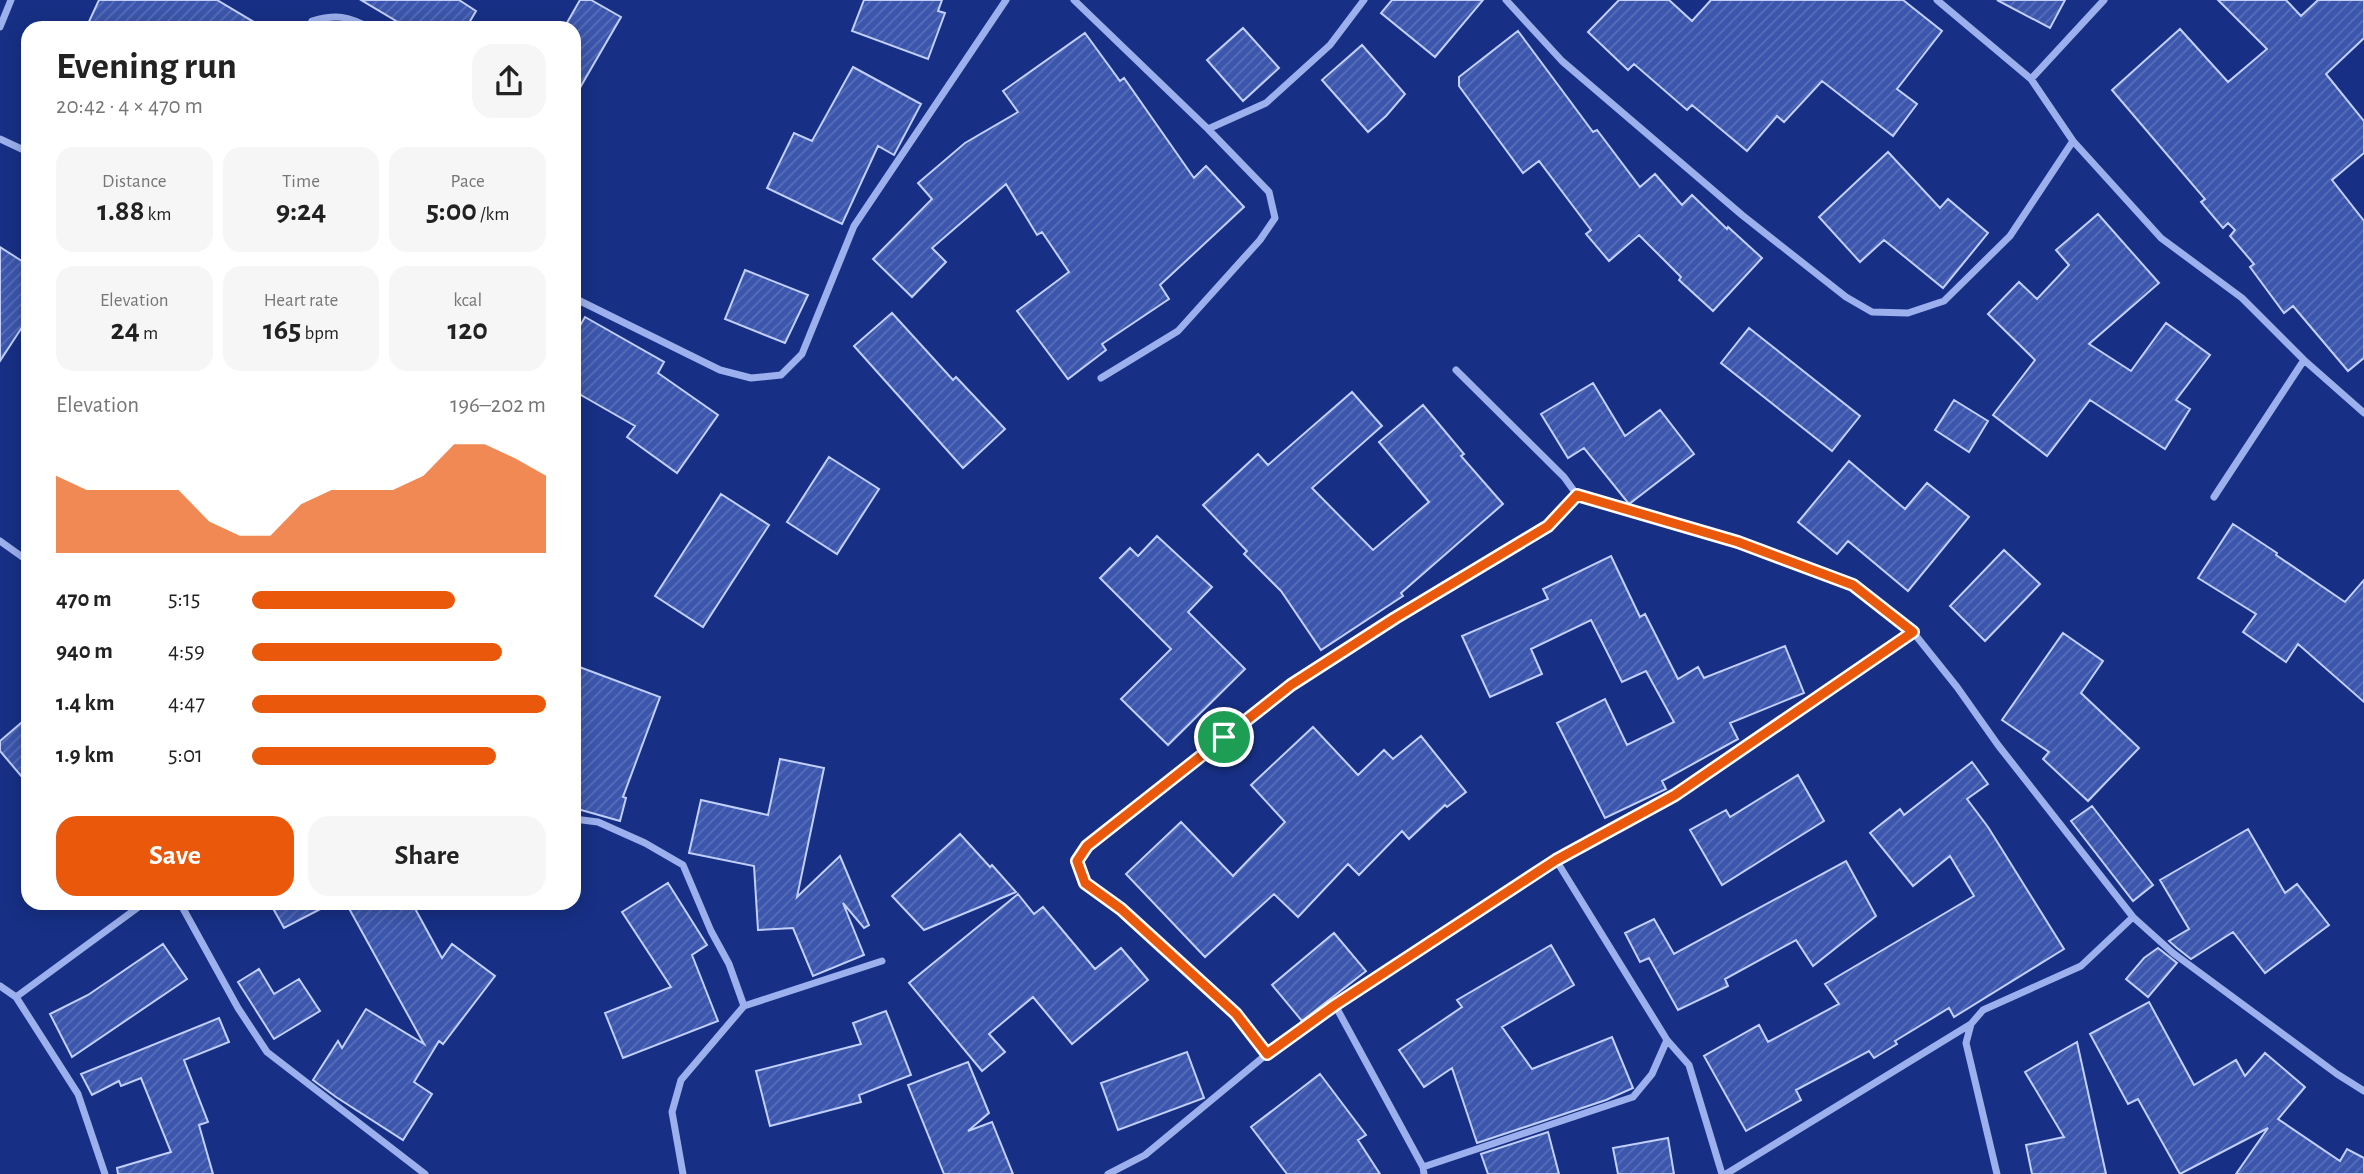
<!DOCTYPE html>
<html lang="en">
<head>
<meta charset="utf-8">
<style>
	:root { --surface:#fff; --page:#f6f6f6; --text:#222; --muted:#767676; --accent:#ea580c }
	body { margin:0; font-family:"Alegreya Sans",sans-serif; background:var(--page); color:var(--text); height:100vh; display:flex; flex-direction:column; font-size:26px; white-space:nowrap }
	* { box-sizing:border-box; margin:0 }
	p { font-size:23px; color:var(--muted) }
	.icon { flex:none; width:38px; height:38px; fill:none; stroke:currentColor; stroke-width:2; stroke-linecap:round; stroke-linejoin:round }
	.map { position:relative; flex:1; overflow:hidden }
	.drawer { position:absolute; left:21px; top:21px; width:560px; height:889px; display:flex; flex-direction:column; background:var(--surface); border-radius:21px; box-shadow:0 4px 18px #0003 }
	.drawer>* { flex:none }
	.pin { position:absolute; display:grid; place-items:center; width:60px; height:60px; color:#fff; margin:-30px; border:4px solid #fff; border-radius:50%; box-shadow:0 2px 7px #0007 }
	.round { display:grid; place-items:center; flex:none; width:74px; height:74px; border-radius:21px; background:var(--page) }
	.overview { display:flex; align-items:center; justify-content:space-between; height:119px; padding:0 35px }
	h1 { font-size:38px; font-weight:700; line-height:52px }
	.figures { display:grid; grid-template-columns:repeat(3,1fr); gap:10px; height:119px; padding:7px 35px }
	.figures div { display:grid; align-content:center; border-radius:18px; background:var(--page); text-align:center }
	.figures b { font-size:30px; font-weight:700 }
	.figures small { font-size:19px; font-weight:400 }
	.figures p { font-size:19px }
	.chart { height:196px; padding:14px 35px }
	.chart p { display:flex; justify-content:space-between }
	.chart svg { width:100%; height:126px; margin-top:7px; fill:var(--accent); opacity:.7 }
	.cta { display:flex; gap:14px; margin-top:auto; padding:14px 35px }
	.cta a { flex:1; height:80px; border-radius:21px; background:var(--accent); color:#fff; font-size:28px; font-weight:700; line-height:80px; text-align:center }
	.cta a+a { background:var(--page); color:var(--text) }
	ul { padding:0 35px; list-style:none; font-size:23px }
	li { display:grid; grid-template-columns:112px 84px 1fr; align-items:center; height:52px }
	li i { height:18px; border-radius:9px; background:var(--accent) }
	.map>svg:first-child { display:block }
	.building { fill:url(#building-hatch); stroke:#c1cffa; stroke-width:2 }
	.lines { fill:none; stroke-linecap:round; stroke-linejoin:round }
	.street { stroke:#9cb0ed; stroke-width:7 }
	.route-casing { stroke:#fff; stroke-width:14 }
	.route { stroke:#ea580c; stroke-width:9 }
</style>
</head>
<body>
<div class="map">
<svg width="2364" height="1174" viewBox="0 0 2364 1174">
	<defs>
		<pattern id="building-hatch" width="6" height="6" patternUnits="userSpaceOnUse" patternTransform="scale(1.75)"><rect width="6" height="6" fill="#3b56ac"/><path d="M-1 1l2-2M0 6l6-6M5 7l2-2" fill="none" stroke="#586fb8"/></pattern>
	</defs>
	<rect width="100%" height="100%" fill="#173085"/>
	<path class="building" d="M 99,0 L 217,0 L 264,28 L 86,28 Z
		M 361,0 L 459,0 L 476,11 L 466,28 L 408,28 Z
		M 580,0 L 591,0 L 621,17 L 574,98 L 574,28 L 564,28 Z
		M 864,0 L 942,0 L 938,11 L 945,13 L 928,59 L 852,31 Z
		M 1392,0 L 1483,0 L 1435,57 L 1381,13 Z
		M 1619,0 L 1669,0 L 1692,21 L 1711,0 L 1903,0 L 1942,31 L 1897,89 L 1917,104 L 1893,136 L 1822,81 L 1784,122 L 1777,116 L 1747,151 L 1692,105 L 1687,110 L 1634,64 L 1628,70 L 1588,32 Z
		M 1997,0 L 2065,0 L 2050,28 Z
		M 2218,0 L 2286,0 L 2301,16 L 2318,0 L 2364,0 L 2364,38 L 2326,74 L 2364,121 L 2364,153 L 2332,180 L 2364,221 L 2364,358 L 2348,371 L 2293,306 L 2284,313 L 2250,267 L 2254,264 L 2230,236 L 2235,230 L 2228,223 L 2223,228 L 2201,202 L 2205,199 L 2112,90 L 2180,29 L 2228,82 L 2267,49 Z
		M 1243,28 L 1279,68 L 1243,101 L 1207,60 Z
		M 1518,31 L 1593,132 L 1597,130 L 1640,187 L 1655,174 L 1682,205 L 1692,195 L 1727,229 L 1728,227 L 1762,258 L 1713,311 L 1679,280 L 1681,277 L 1639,235 L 1609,261 L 1586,234 L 1591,230 L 1539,161 L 1523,173 L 1459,86 L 1459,77 Z
		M 1085,33 L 1120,81 L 1124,78 L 1194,178 L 1206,166 L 1244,207 L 1160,285 L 1169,299 L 1102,344 L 1106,350 L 1068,379 L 1017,311 L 1069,272 L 1042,232 L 1037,235 L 1006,184 L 932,248 L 946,262 L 912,297 L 873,259 L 932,199 L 918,183 L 965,143 L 1018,112 L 1003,91 Z
		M 1362,45 L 1405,94 L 1386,116 L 1368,132 L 1322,80 Z
		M 853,67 L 921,104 L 894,155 L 878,146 L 842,224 L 767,188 L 794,133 L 812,141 Z
		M 1888,152 L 1940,208 L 1948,199 L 1988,233 L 1943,288 L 1884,240 L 1860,262 L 1819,217 Z
		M 2098,214 L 2159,283 L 2089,344 L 2131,371 L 2166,323 L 2210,355 L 2176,400 L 2190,409 L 2165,449 L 2090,400 L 2047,456 L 1993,415 L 2035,360 L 1988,314 L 2019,282 L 2037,299 L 2069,265 L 2056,250 Z
		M 0,247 L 28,265 L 28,318 L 0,361 Z
		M 745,270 L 808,295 L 785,343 L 725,319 Z
		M 892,313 L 953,380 L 956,377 L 1005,429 L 963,468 L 854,346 Z
		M 585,317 L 664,362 L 658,373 L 718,415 L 677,473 L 627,437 L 635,426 L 574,391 L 574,336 Z
		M 1749,328 L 1860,416 L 1832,451 L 1721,363 Z
		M 1593,383 L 1625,436 L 1660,410 L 1694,454 L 1629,504 L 1584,448 L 1568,458 L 1541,414 Z
		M 1352,392 L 1382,426 L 1312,488 L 1373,550 L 1429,502 L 1379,442 L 1423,405 L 1464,454 L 1461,456 L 1503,504 L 1401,593 L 1403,596 L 1321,650 L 1281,591 L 1244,554 L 1247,551 L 1203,505 L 1258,454 L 1268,465 Z
		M 1954,400 L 1988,421 L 1969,452 L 1935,430 Z
		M 829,457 L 879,489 L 837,554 L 787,522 Z
		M 1849,461 L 1905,509 L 1927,483 L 1969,517 L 1908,591 L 1848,541 L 1837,554 L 1798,522 Z
		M 721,494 L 769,525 L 703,627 L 655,596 Z
		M 2233,524 L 2277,553 L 2276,555 L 2345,602 L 2364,580 L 2364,702 L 2298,644 L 2286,662 L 2243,632 L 2256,614 L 2198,578 Z
		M 1157,536 L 1212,587 L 1188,612 L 1245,669 L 1168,745 L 1121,699 L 1171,649 L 1100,578 L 1130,548 L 1138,556 Z
		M 2004,550 L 2040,584 L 1985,641 L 1950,606 Z
		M 1611,556 L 1640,617 L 1645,614 L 1678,679 L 1698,667 L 1704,678 L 1785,646 L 1804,693 L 1730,723 L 1738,739 L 1662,781 L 1666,789 L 1605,818 L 1557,723 L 1605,699 L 1627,745 L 1674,722 L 1646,671 L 1622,682 L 1591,620 L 1531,649 L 1542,674 L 1490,697 L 1462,636 L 1548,599 L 1543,589 Z
		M 2063,633 L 2103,661 L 2081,693 L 2139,748 L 2088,801 L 2043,759 L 2049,752 L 2002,720 Z
		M 574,665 L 660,697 L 623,797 L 626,798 L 620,821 L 574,808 Z
		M 28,717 L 28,784 L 0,751 L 0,741 Z
		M 1313,727 L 1358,775 L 1384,750 L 1393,759 L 1421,736 L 1466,792 L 1447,807 L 1445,805 L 1409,839 L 1402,831 L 1359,875 L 1348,864 L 1298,917 L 1274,894 L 1205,957 L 1126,874 L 1181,822 L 1233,876 L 1285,822 L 1251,785 Z
		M 780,759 L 824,768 L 797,897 L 840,856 L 869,925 L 864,928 L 843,903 L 864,955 L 813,976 L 793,928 L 758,930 L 754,866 L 689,853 L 701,800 L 768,815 Z
		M 1972,762 L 1988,784 L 1967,799 L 1988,827 L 2064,949 L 1954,1017 L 1949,1008 L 1895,1041 L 1897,1044 L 1874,1058 L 1869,1051 L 1796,1090 L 1801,1100 L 1746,1131 L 1704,1056 L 1759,1025 L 1768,1042 L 1839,1004 L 1825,984 L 1974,896 L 1950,856 L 1913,886 L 1870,833 L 1900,809 L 1904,815 Z
		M 1798,775 L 1824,821 L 1722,885 L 1690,830 L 1726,810 L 1730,817 Z
		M 2092,806 L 2153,885 L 2133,901 L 2071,821 Z
		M 2248,829 L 2285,893 L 2297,884 L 2329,925 L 2265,973 L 2233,932 L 2191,959 L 2177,948 L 2169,941 L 2189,929 L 2160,880 Z
		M 960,834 L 990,867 L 992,865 L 1016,892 L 924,930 L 892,896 Z
		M 1846,861 L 1876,916 L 1813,966 L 1796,940 L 1725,979 L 1728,986 L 1678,1010 L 1649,958 L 1640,962 L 1625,933 L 1654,919 L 1674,954 Z
		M 668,883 L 707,945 L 692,955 L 718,1021 L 623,1058 L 605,1013 L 671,987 L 622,912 Z
		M 1018,894 L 1034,914 L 1043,907 L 1095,969 L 1121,948 L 1148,980 L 1072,1044 L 1033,997 L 989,1034 L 1005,1052 L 982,1071 L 909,983 Z
		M 270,903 L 332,903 L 284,928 Z
		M 346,903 L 412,903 L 442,958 L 452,944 L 495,976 L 443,1044 L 439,1041 L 414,1082 L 432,1094 L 403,1140 L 336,1097 L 313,1080 L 338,1041 L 342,1048 L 366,1009 L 424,1044 Z
		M 1334,933 L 1366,971 L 1302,1021 L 1272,985 Z
		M 163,944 L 187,979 L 72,1057 L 50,1014 L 88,995 Z
		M 1551,945 L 1574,985 L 1502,1027 L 1532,1069 L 1612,1037 L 1633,1088 L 1606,1100 L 1477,1143 L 1452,1068 L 1424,1087 L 1399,1050 L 1462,1007 L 1457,1000 Z
		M 2158,948 L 2177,963 L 2148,997 L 2126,979 L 2144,958 Z
		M 259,969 L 274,994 L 299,979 L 320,1011 L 274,1039 L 238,982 Z
		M 2149,1002 L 2194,1085 L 2236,1060 L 2245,1076 L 2265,1053 L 2305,1087 L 2278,1119 L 2340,1161 L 2347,1149 L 2364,1158 L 2364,1174 L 2236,1174 L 2268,1128 L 2180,1174 L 2138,1099 L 2128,1104 L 2090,1034 Z
		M 886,1011 L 911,1075 L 859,1095 L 861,1102 L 770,1126 L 756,1071 L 861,1044 L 853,1023 Z
		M 219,1018 L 229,1042 L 184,1060 L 208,1122 L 199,1125 L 213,1174 L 118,1174 L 117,1168 L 171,1152 L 141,1078 L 121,1086 L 119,1081 L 92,1095 L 81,1074 Z
		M 2077,1042 L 2106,1174 L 2032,1174 L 2026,1145 L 2064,1137 L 2025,1072 Z
		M 1187,1052 L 1204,1098 L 1118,1130 L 1101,1083 Z
		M 968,1062 L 989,1113 L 968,1131 L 992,1122 L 1013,1174 L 944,1174 L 908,1085 Z
		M 1320,1074 L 1366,1135 L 1358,1140 L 1380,1174 L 1287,1174 L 1251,1127 Z
		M 1548,1132 L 1559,1174 L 1488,1174 L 1481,1154 Z
		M 1668,1138 L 1674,1174 L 1618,1174 L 1613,1148 Z"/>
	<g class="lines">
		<path class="street" d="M 1074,0 L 1208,129 L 1269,192 L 1275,218 L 1260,240 L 1178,331 L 1101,378
			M 1506,0 L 1562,61 L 1742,215 L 1846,297 L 1872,312 L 1908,313 L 1944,301 L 2010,236 L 2073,141
			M 1937,0 L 2031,79 L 2073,141 L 2161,238 L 2242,298 L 2304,360 L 2364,413
			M 0,27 L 11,0
			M 308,28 L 312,21 C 336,14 348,16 370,28
			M 2031,79 L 2104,0
			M 1208,129 L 1266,103 L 1330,45 L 1364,0
			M 0,139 L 28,152
			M 574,298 L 720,370 L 751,378 L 781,375 L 802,354 L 854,226 L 1006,0
			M 1577,495 L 1738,542 L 1853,585 L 1913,632 L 1957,687 L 1998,745 L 2133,917 L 2173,953 L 2337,1074 L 2364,1091
			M 2214,497 L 2304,360
			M 0,541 L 28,561
			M 574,819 L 598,822 L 645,843 L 683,865 L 711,931 L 729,964 L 744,1006
			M 1556,860 L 1667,1040 L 1689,1065 L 1722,1174
			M 180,903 L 238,1008 L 267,1052 L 425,1174
			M 0,986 L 16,997 L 78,1094 L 105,1174
			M 16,997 L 144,903
			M 1335,1005 L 1423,1167 L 1424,1174
			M 1971,1024 L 1966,1043 L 1997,1174
			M 1267,1054 L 1236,1014 L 1121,909 L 1085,883 L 1077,861 L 1087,847 L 1291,685 L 1395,618 L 1548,526 L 1577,495 L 1564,477 L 1456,370
			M 1423,1167 L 1633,1097 L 1652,1074 L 1667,1040
			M 683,1174 L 672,1112 L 681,1080 L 744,1006 L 882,961
			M 1108,1174 L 1145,1155 L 1267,1054 L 1335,1005 L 1556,860 L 1676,795 L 1913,632
			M 1726,1174 L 1971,1024 L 1983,1010 L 2081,966 L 2133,917"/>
	</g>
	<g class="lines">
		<g class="route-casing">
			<path id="route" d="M 1577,495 L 1738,542 L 1853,585 L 1913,632 L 1675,795 L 1556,860 L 1335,1005 L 1267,1054 L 1236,1014 L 1121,909 L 1085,883 L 1077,861 L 1087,846 L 1291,685 L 1395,618 L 1548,526 Z"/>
		</g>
		<use href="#route" class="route"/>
	</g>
</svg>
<div class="pin" style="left:1224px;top:737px;background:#1e9e55"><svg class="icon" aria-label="arrive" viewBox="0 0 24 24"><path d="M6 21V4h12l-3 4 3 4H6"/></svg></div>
<section class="drawer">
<div class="overview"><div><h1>Evening run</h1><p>20:42 · 4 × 470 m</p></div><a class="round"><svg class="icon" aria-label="share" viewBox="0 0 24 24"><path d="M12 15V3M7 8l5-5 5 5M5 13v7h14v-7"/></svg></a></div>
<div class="figures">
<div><p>Distance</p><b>1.88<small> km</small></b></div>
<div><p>Time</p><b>9:24</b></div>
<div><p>Pace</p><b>5:00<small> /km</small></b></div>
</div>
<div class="figures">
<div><p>Elevation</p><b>24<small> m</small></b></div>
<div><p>Heart rate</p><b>165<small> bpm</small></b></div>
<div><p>kcal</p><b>120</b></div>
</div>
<div class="chart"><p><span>Elevation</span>196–202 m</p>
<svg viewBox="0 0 160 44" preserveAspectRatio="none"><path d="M0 44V17L10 22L20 22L30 22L40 22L50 33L60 38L70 38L80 27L90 22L100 22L110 22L120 17L130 6L140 6L150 11L160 17V44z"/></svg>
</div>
<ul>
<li><b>470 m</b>5:15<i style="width:69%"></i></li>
<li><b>940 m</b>4:59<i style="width:85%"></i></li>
<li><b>1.4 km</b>4:47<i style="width:100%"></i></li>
<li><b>1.9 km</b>5:01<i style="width:83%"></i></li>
</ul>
<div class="cta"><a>Save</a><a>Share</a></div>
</section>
</div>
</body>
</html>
